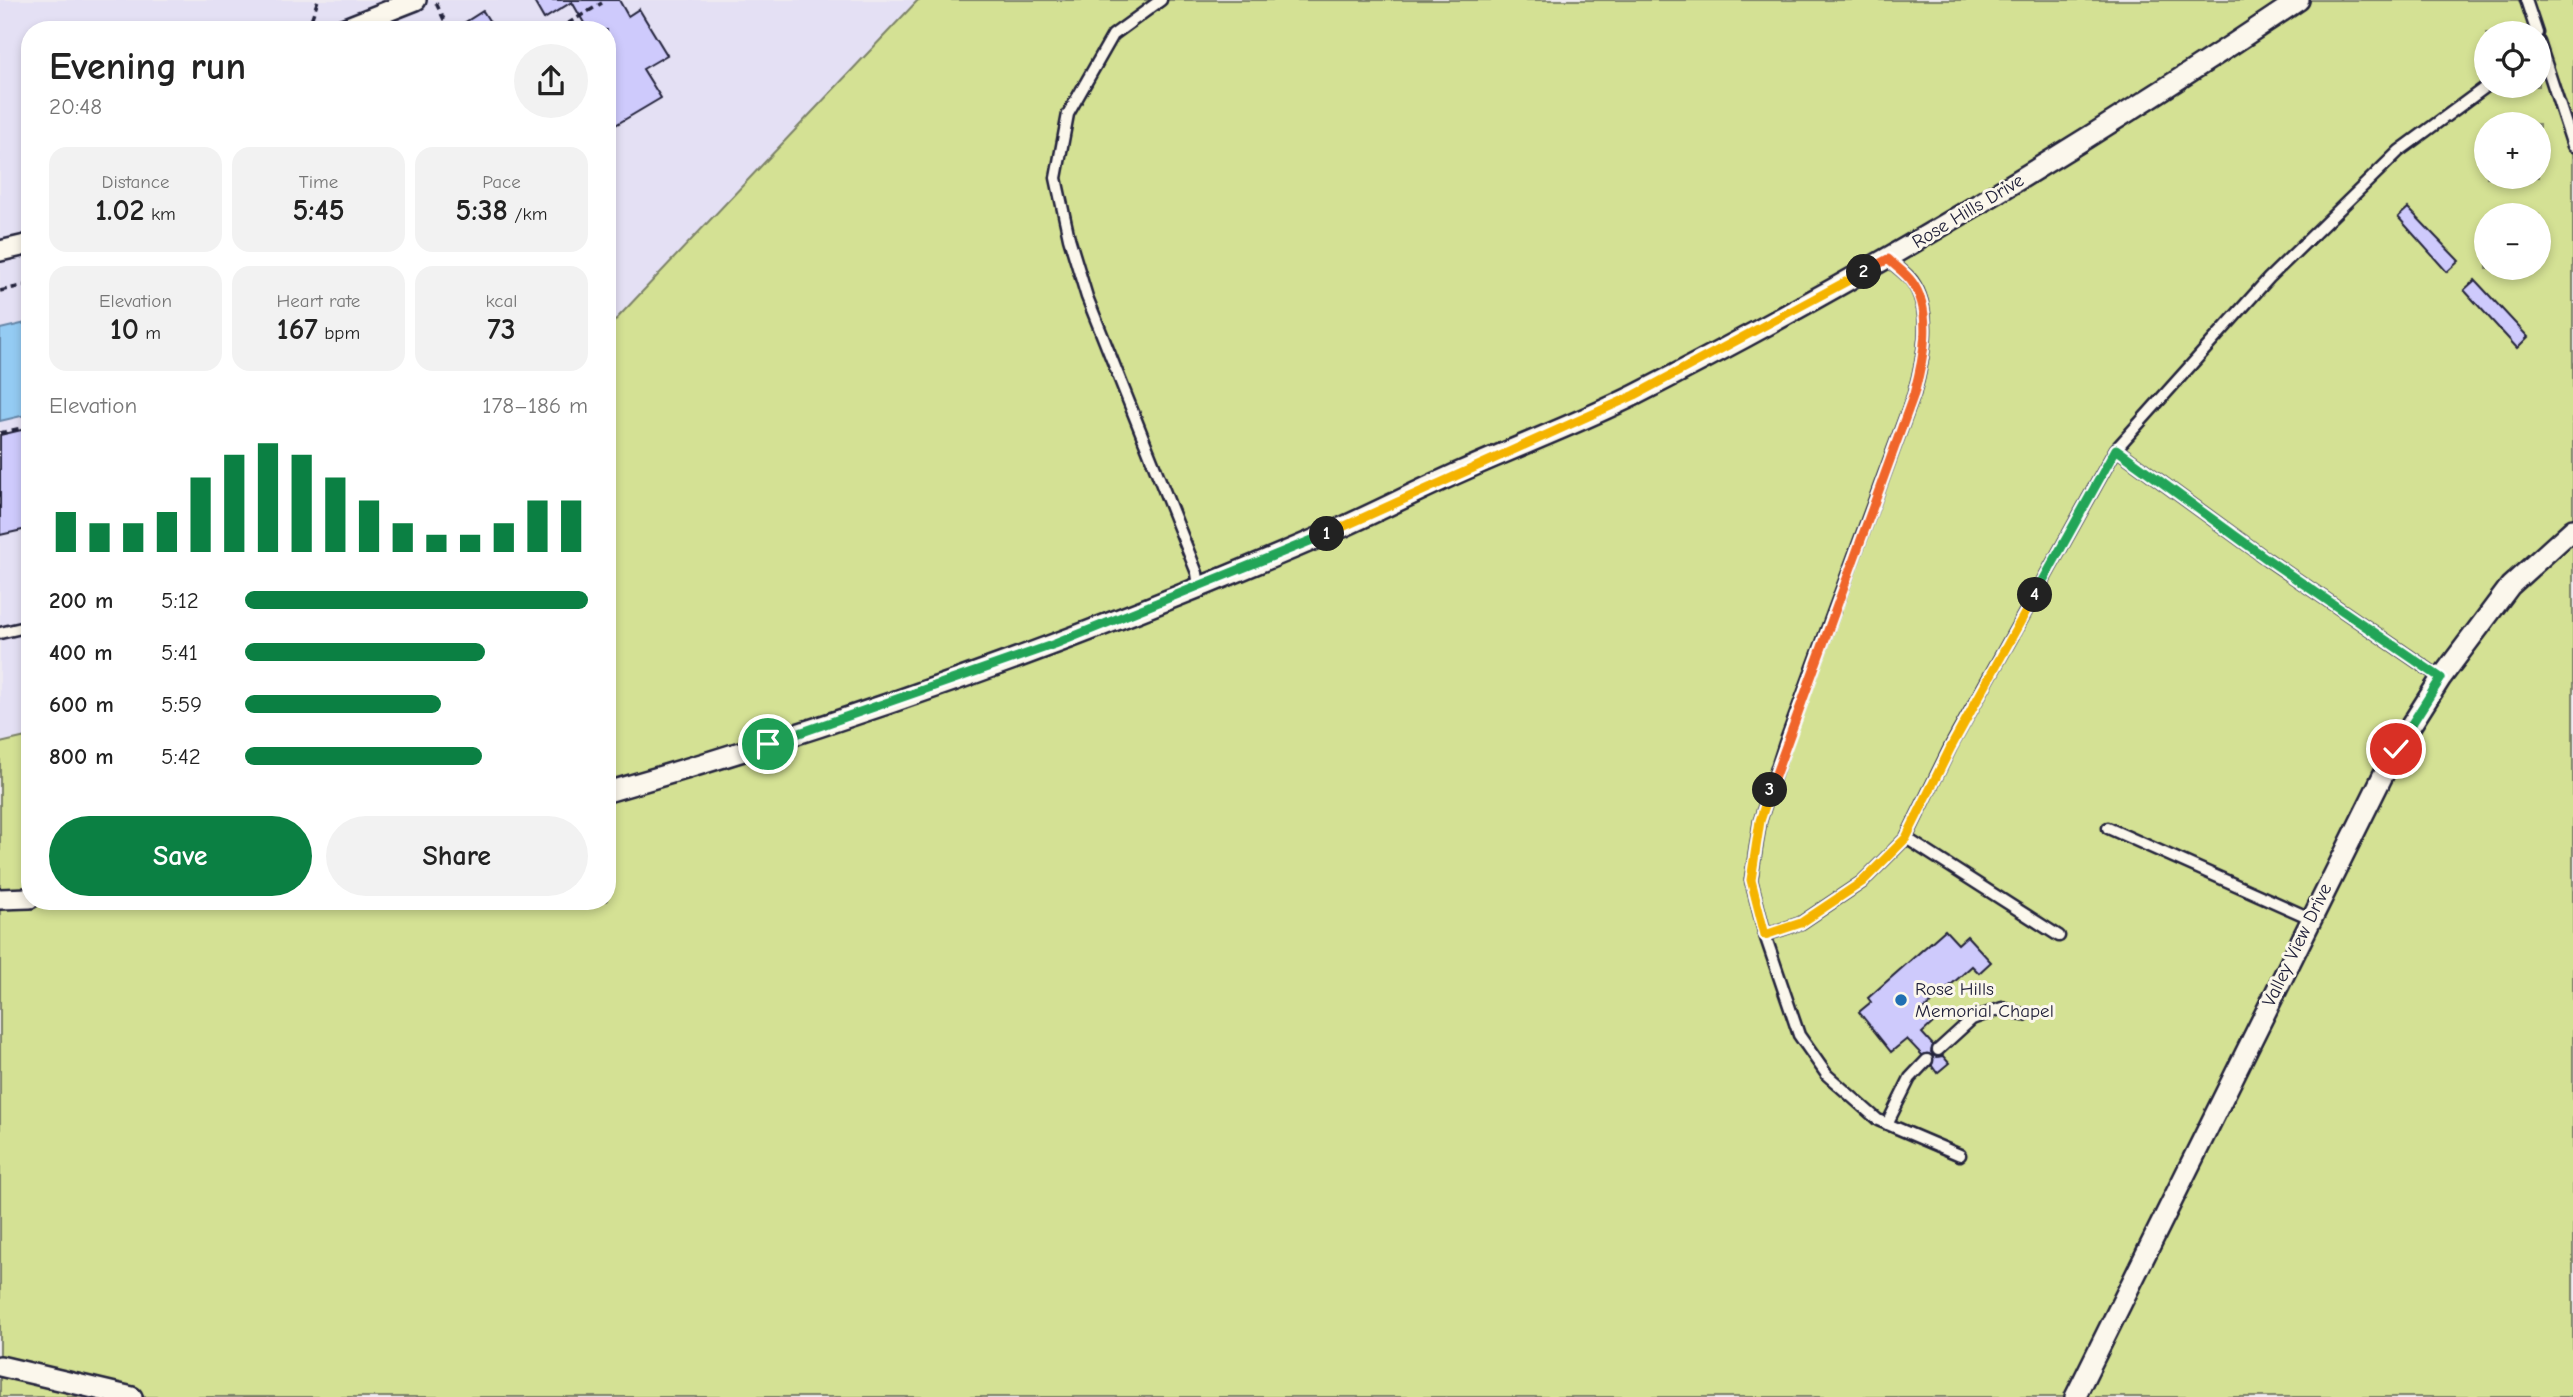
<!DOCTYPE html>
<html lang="en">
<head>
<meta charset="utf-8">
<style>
	:root { --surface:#fff; --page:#f2f2f2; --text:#222; --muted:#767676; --accent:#0b8043 }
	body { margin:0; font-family:"Comic Neue",sans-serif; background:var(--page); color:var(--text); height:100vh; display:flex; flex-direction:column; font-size:26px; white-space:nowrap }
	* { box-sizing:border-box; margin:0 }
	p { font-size:23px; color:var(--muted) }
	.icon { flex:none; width:38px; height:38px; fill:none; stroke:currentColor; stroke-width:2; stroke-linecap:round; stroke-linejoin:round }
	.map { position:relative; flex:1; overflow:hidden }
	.side { position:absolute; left:21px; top:21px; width:595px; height:889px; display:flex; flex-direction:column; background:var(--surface); border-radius:28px; box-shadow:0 4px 10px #0003 }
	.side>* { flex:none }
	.tools { position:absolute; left:2474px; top:21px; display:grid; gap:14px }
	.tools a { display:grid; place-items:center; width:77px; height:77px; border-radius:50%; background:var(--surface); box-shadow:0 4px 10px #0003; font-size:35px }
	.pin { position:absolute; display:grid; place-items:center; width:60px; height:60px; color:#fff; margin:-30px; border:4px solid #fff; border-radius:50%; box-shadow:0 2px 7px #0007 }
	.km { position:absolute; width:35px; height:35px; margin:-18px; border-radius:50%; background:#222; color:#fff; font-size:19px; line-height:35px; text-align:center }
	.round { display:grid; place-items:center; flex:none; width:74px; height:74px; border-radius:37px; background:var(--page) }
	.head { display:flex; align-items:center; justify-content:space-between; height:119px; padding:0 28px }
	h1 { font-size:38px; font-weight:700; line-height:52px }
	.metrics { display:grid; grid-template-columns:repeat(3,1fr); gap:10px; height:119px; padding:7px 28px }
	.metrics div { display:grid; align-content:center; border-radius:18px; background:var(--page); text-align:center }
	.metrics b { font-size:30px; font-weight:700 }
	.metrics small { font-size:19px; font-weight:400 }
	.metrics p { font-size:19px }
	.chart { height:196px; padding:14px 28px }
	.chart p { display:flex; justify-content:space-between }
	.chart svg { width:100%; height:126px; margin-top:7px; stroke:var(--accent); stroke-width:6 }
	.button { display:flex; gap:14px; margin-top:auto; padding:14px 28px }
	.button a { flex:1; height:80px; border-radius:42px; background:var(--accent); color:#fff; font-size:28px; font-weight:700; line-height:80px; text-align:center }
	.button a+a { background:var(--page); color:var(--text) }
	ul { padding:0 28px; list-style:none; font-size:23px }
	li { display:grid; grid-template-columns:112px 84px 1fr; align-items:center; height:52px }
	li i { height:18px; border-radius:9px; background:var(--accent) }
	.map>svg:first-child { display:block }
	.built { fill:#e4e0f4 }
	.green { fill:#d4e194; stroke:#7b8268; stroke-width:2; fill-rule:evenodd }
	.water { fill:#94cbf3; stroke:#6687a9; stroke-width:2 }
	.building { fill:#cecafc; stroke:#22223b; stroke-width:2 }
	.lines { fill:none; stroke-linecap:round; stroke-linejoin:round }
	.lane-casing { stroke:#22223b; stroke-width:15 }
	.street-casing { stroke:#22223b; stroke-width:24 }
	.path { stroke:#22223b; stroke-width:3.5; stroke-dasharray:7 5; stroke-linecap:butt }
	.lane { stroke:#fbf7ec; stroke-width:10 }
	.street { stroke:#fbf7ec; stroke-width:19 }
	.split-1-casing { stroke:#fff; stroke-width:14 }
	.split-2-casing { stroke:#fff; stroke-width:14 }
	.split-3-casing { stroke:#fff; stroke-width:14 }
	.split-4-casing { stroke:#fff; stroke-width:14 }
	.split-5-casing { stroke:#fff; stroke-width:14 }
	.split-1 { stroke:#22a559; stroke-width:9 }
	.split-2 { stroke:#f5b400; stroke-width:9 }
	.split-3 { stroke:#f0652b; stroke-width:9 }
	.split-4 { stroke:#f5b400; stroke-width:9 }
	.split-5 { stroke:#22a559; stroke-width:9 }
	.poi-dot { fill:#1f6fb2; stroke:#fbf7ec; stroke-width:2.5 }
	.labels { text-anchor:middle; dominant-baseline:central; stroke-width:6; stroke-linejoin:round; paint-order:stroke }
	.street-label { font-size:19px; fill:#22223b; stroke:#fbf7ec }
	.poi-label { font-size:19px; fill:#22223b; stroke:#fbf7ec; text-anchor:start }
</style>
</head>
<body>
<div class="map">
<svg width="2573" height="1397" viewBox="0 0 2573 1397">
	<rect width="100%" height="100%" fill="#eeeaf1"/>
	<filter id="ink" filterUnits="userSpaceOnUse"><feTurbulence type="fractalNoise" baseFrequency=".0143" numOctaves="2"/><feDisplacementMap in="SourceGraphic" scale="14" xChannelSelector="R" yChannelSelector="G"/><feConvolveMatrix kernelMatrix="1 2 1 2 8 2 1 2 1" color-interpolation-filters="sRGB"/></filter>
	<g filter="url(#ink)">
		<path class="built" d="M 0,0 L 918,0 L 607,329 L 607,30 L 30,30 L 30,736 L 0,743 Z"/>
		<path class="green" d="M 918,0 L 2573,0 L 2573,1397 L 0,1397 L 0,743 L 30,736 L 30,901 L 607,901 L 607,329 ZM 2487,33 L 2539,33 L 2539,86 L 2487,86 ZM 2487,124 L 2539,124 L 2539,177 L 2487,177 ZM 2487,215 L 2539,215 L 2539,268 L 2487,268 Z"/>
		<path class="water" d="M 30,322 L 30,414 L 0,421 L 0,329 Z"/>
		<path class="building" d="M 533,0 L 619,0 L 628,16 L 639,9 L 667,55 L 643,69 L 661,98 L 607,130 L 607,30 L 588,30 L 572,2 L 544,19 Z
			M 483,11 L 495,30 L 453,30 Z
			M 2408,208 L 2459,261 L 2447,272 L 2398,217 Z
			M 2475,280 L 2528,337 L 2517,348 L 2464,290 Z
			M 30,428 L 30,524 L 26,525 L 27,529 L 0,535 L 0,435 Z
			M 1945,930 L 1958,944 L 1967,936 L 1991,962 L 1979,973 L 1972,966 L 1923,1010 L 1934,1022 L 1922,1033 L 1933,1045 L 1931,1052 L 1936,1057 L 1943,1056 L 1949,1063 L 1937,1073 L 1932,1066 L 1933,1055 L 1922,1055 L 1907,1039 L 1891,1052 L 1859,1012 L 1871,1002 L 1868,998 Z"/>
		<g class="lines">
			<g class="lane-casing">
				<path id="lane" d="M 1161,0 L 1113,35 L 1068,114 L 1056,178 L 1069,238 L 1087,297 L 1197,573 L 1199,586
					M 2526,0 L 2537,33
					M 2539,42 L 2573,146
					M 1888,259 C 1895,266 1906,273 1912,281 C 1934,312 1923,361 1914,394 L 1785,743 L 1760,821 L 1751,880 L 1765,935 L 1799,1035 L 1827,1075 L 1878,1120 L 1960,1155
					M 2116,449 L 2267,559 L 2441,678
					M 0,633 L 30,626
					M 2108,828 L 2310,918
					M 1906,838 L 2059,936
					M 1765,935 L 1801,923 L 1862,882 L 1906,838 L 1951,746 L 2116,449 L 2269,278 L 2399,151 L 2487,86
					M 1938,1050 L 1972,1019 L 2002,1008 L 2024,1015
					M 1887,1124 L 1910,1078 L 1927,1060"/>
			</g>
			<g class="street-casing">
				<path id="street" d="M 340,30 L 416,0
					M 0,251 L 30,244
					M 607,792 C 855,721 1098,633 1334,531 C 1377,512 1419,490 1462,471 C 1520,445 1579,423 1635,395 C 1865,278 2085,144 2299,0
					M 0,899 L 30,898
					M 0,1366 L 132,1397
					M 2075,1397 L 2396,749 L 2441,678 L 2510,586 L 2573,529"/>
			</g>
			<path class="path" d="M 436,3 L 449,30
				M 313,30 L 310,23 L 318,0
				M 557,30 L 602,3
				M 0,291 L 30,284
				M 0,433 L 30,426"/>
			<use href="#lane" class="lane"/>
			<use href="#street" class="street"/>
		</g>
	</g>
	<g class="lines" filter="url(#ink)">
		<g class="split-1-casing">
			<path id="split-1" d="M 768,744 L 1055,644 L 1327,534"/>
		</g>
		<g class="split-2-casing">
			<path id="split-2" d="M 1327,534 L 1635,395 L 1864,272"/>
		</g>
		<g class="split-3-casing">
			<path id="split-3" d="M 1770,790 L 1914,394 C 1923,361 1934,312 1912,282 C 1906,273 1895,266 1888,259 L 1864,272"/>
		</g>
		<g class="split-4-casing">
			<path id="split-4" d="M 1770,790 L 1760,821 L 1751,880 L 1765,935 L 1801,923 L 1862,882 L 1906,838 L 1951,747 L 2035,595"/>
		</g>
		<g class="split-5-casing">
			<path id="split-5" d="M 2035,595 L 2116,449 L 2267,559 L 2441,678 L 2396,749"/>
		</g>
		<use href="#split-1" class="split-1"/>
		<use href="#split-2" class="split-2"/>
		<use href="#split-3" class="split-3"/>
		<use href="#split-4" class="split-4"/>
		<use href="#split-5" class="split-5"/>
	</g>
	<circle class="poi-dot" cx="1901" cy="1000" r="7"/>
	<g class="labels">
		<g class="street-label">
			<text transform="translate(1968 211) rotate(-31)">Rose Hills Drive</text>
			<text transform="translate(2297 945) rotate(-64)">Valley View Drive</text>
		</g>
		<g class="poi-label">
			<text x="1915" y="989">Rose Hills<tspan x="1915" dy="22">Memorial Chapel</tspan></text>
		</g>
	</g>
</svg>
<div class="tools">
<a><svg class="icon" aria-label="locate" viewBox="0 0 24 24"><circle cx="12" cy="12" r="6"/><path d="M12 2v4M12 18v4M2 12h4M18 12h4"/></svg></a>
<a>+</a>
<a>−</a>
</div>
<div class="pin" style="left:768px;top:744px;background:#1e9e55"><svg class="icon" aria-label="arrive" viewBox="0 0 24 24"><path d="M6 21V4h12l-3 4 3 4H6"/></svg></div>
<div class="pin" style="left:2396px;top:749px;background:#d93025"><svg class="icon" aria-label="check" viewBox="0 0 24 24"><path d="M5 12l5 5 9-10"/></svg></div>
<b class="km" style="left:1327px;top:534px">1</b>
<b class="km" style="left:1864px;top:272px">2</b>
<b class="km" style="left:1770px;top:790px">3</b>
<b class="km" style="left:2035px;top:595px">4</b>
<section class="side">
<div class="head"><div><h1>Evening run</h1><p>20:48</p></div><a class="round"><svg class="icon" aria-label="share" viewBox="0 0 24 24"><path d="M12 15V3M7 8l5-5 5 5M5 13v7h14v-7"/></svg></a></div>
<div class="metrics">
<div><p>Distance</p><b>1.02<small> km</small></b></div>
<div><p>Time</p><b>5:45</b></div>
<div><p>Pace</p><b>5:38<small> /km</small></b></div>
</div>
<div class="metrics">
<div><p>Elevation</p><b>10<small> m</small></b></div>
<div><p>Heart rate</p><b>167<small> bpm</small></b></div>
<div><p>kcal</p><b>73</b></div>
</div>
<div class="chart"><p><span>Elevation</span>178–186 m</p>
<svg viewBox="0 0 160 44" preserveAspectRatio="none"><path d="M5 44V30M15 44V34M25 44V34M35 44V30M45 44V18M55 44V10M65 44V6M75 44V10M85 44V18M95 44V26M105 44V34M115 44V38M125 44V38M135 44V34M145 44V26M155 44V26"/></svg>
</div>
<ul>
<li><b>200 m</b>5:12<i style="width:100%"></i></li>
<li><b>400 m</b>5:41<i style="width:70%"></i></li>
<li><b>600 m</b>5:59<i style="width:57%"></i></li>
<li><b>800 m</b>5:42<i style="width:69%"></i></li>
</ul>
<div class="button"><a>Save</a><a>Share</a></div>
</section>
</div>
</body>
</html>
